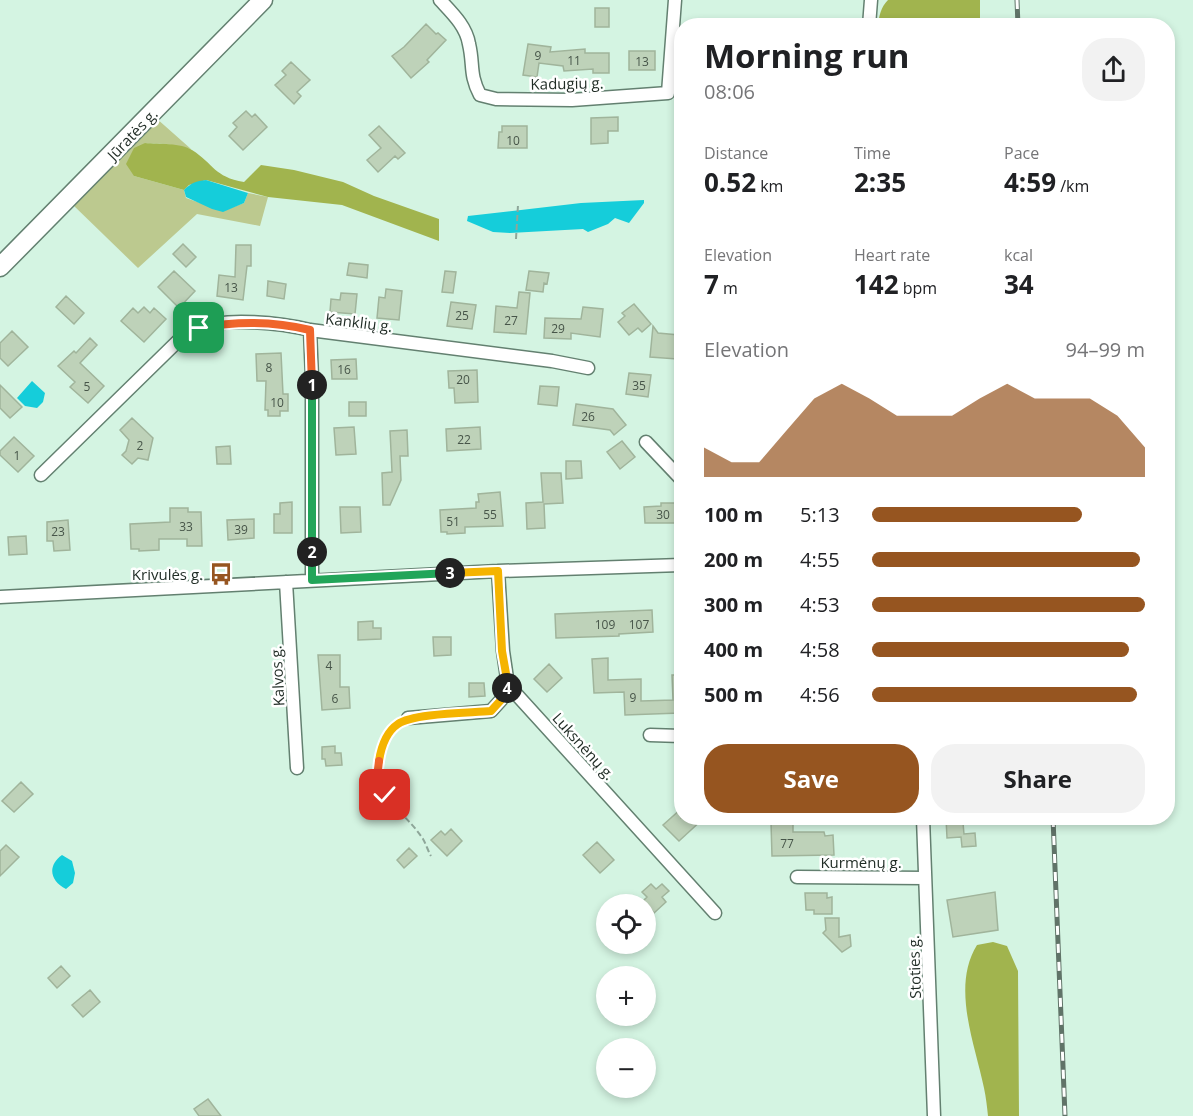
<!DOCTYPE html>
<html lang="en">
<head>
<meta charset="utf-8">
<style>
	:root { --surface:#fff; --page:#f2f2f2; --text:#202124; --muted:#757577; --accent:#965520 }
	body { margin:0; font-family:"Open Sans",sans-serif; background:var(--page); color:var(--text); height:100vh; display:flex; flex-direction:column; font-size:22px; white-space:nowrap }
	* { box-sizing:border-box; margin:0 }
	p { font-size:20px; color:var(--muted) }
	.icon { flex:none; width:33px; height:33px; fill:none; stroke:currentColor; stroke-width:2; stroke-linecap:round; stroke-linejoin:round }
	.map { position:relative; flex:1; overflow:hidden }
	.drawer { position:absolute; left:674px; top:18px; width:501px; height:807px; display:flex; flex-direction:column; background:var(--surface); border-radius:24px; box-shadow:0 3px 9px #0003 }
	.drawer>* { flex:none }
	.buttons { position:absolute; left:596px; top:894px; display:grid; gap:12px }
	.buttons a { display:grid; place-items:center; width:60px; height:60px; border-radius:50%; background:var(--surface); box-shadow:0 3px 9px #0003; font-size:30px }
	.pin { position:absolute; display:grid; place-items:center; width:51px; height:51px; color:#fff; margin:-26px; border-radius:12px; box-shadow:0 3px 9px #0006 }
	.km { position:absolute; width:30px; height:30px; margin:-15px; border-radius:50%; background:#222; color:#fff; font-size:16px; line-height:30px; text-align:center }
	.round { display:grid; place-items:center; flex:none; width:63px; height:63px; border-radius:24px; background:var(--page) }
	.head { display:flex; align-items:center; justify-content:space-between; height:102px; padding:0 30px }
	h1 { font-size:33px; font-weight:700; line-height:45px }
	.metrics { display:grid; grid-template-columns:repeat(3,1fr); gap:9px; height:102px; padding:6px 30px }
	.metrics div { display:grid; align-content:center }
	.metrics b { font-size:26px; font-weight:700 }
	.metrics small { font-size:16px; font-weight:400 }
	.metrics p { font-size:16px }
	.chart { height:168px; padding:12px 30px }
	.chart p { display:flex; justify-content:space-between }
	.chart svg { width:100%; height:108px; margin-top:6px; fill:var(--accent); opacity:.7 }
	.action { display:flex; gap:12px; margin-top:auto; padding:12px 30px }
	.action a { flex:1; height:69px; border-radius:24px; background:var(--accent); color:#fff; font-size:24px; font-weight:700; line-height:69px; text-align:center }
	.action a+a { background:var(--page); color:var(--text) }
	ul { padding:0 30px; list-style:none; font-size:20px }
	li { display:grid; grid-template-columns:96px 72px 1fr; align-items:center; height:45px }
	li i { height:15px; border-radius:8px; background:var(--accent) }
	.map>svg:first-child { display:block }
	.green { fill:#bcc98f }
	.forest { fill:#a1b44e }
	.water { fill:#15cdda }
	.building { fill:#bed2b9; stroke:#a0b49b; stroke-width:1.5 }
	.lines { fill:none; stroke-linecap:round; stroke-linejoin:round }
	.street-casing { stroke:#638070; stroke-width:15 }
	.secondary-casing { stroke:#638070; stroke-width:21 }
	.path { stroke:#8ea699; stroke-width:2; stroke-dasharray:6 3; stroke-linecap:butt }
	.street { stroke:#fff; stroke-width:12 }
	.secondary { stroke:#fff; stroke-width:18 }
	.rail-casing { stroke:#607368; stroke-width:5 }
	.rail { stroke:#fff; stroke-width:3; stroke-dasharray:9; stroke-linecap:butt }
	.split-1-casing { stroke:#fff; stroke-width:12 }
	.split-2-casing { stroke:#fff; stroke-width:12 }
	.split-3-casing { stroke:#fff; stroke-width:12 }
	.split-4-casing { stroke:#fff; stroke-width:12 }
	.split-5-casing { stroke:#fff; stroke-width:12 }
	.split-6-casing { stroke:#fff; stroke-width:12 }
	.split-1 { stroke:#f0652b; stroke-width:8 }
	.split-2 { stroke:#22a559; stroke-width:8 }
	.split-3 { stroke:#22a559; stroke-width:8 }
	.split-4 { stroke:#f5b400; stroke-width:8 }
	.split-5 { stroke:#f5b400; stroke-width:8 }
	.split-6 { stroke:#f0652b; stroke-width:8 }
	.labels { text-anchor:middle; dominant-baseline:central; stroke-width:5; stroke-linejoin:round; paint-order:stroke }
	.number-label { font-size:12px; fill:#475549 }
	.street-label { font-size:15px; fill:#1f2b24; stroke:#fff }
	.poi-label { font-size:15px; fill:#1f2b24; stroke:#fff; text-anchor:end }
</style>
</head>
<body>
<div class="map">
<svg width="1193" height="1116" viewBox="0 0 1193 1116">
	<rect width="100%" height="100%" fill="#d4f4e2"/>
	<path class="green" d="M 156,118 L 191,149 L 167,144 L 145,143 L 134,176 L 184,190 L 186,198 L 223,211 L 244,203 L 248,193 L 268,197 L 260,226 L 197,214 L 138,268 L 72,204 Z"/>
	<path class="forest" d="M 888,0 L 980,0 L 980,25 L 878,25 C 879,16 881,7 888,0 Z
		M 145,143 C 159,144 181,143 192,150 C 214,164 214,177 244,182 L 261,165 L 294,170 L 343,182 L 374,196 L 439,219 L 439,241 L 342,205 L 268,197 L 206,180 L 189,185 L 184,190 L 134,176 L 126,164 L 134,148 Z
		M 993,942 L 1007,946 L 1018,971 L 1019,1116 L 988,1116 C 987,1107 986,1097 984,1088 C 975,1044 951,987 977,945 Z"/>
	<path class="water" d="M 206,180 L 248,193 L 244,203 L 223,212 L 212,209 L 186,197 L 184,190 C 191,183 196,181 206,180 Z
		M 644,200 L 644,203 L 629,223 L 615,218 L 608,224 L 588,232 L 583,229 L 510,233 L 493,232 L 467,221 L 468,216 L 581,203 Z
		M 32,381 L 45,393 L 43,402 L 37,408 L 25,406 L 17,398 Z
		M 62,855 L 72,861 L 75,873 L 73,883 L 66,889 C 50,881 47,866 62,855 Z"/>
	<path class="building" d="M 595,8 L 609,8 L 609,27 L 595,27 Z
		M 426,24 L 436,34 L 438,33 L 446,40 L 427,60 L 429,62 L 411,78 L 392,56 L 404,47 Z
		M 528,44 L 551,47 L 550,52 L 585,49 L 585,53 L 609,53 L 609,73 L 593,73 L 593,69 L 564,71 L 563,66 L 539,63 L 537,77 L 523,75 Z
		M 629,51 L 655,51 L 655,70 L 629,70 Z
		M 291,62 L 310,80 L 297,92 L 301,96 L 294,104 L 275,85 L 286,75 L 282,71 Z
		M 246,111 L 252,117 L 255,114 L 267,127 L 243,150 L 229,136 L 237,127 L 233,123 Z
		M 618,117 L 618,131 L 608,131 L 608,143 L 591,144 L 591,118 Z
		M 379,126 L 405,153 L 398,159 L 395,156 L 378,172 L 367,160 L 381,148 L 369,135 Z
		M 502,126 L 527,126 L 527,148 L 498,148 L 499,132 L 502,132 Z
		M 183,244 L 196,257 L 186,267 L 173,254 Z
		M 236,245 L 251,245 L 251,266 L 247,266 L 243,300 L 217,296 L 219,275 L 235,277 Z
		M 349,263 L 368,265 L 367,278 L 347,275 Z
		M 174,271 L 195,291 L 179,308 L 158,287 Z
		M 445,271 L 456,272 L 453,293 L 442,292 Z
		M 529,271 L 549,273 L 547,284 L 544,283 L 543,292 L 526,290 Z
		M 268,281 L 286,284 L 284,299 L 267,296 Z
		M 386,289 L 402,291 L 399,320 L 377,318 L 379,297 L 385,298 Z
		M 519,292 L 530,293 L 526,334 L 494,332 L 496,306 L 517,308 Z
		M 341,293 L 357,294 L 355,314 L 330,312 L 331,299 L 340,300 Z
		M 66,296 L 84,313 L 74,324 L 56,307 Z
		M 451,302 L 476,305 L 472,329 L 447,326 Z
		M 634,304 L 651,324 L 642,332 L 638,328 L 629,335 L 618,322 L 625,316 L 622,313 Z
		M 144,307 L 150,313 L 154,308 L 166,319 L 144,342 L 121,321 L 133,308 L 138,313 Z
		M 583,307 L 603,309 L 600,337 L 571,333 L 571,339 L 544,338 L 545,318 L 581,319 Z
		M 653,326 L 658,333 L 679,335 L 677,359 L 650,357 Z
		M 12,331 L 28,347 L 8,366 L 0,358 L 0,343 Z
		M 90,338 L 97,345 L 80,363 L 104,386 L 88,403 L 70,387 L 75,382 L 58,366 L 74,351 L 76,353 Z
		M 281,353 L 283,394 L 288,394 L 288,411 L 280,411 L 280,416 L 268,416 L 268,410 L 265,410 L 266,381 L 257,381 L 256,354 Z
		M 356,359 L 357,379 L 332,379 L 331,360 Z
		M 477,370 L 478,402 L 455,403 L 454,388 L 449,388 L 448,371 Z
		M 629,373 L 651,375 L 648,397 L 626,394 Z
		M 0,385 L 22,407 L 10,418 L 0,408 Z
		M 540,386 L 559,387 L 557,406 L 538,404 Z
		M 349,402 L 366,402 L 366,416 L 349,416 Z
		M 576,404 L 613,409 L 626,425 L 614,435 L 610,430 L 573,425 Z
		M 132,418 L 153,438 L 148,460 L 138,458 L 132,464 L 122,455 L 126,451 L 129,440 L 120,430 Z
		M 354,427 L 356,454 L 336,455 L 334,428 Z
		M 480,427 L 481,449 L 447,451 L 446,429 Z
		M 407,430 L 408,456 L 400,456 L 401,480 L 390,505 L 383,505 L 382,473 L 392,472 L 390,431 Z
		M 14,437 L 34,456 L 18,472 L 0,455 L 0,451 Z
		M 622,441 L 635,457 L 620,469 L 607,452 Z
		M 230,446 L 231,464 L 217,464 L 216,447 Z
		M 566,461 L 581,461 L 582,478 L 566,479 Z
		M 541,473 L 561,473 L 563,503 L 544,504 L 545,528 L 527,529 L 526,503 L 543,502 Z
		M 500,492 L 503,526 L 465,527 L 465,533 L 447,534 L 447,532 L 441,532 L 440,510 L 476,508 L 476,502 L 479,502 L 478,494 Z
		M 292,502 L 292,533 L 274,533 L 274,514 L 280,514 L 280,503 Z
		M 661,503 L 677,503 L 678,513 L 681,513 L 681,523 L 645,523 L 644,507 L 661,506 Z
		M 340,507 L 360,507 L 361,532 L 341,533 Z
		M 170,508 L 188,508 L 188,512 L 201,512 L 202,546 L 187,546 L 187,539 L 159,539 L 159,550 L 139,551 L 139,549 L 131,549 L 130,524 L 170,522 Z
		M 254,519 L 254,538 L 228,540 L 227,520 Z
		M 68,520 L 70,550 L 54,551 L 53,541 L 47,541 L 47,522 Z
		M 26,536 L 27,554 L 9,555 L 8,537 Z
		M 652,610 L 653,632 L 619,634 L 619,636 L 556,638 L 555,614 Z
		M 373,621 L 373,628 L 381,628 L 381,639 L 358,640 L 358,622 Z
		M 433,637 L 451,637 L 451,655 L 434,656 Z
		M 318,655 L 340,655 L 340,687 L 349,687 L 350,708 L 322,710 Z
		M 608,658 L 608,680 L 641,679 L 641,701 L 673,700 L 672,675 L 681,675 L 680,713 L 625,715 L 624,692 L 594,693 L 592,659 Z
		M 549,664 L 562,678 L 547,692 L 534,679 Z
		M 469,683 L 484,683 L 485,696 L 469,697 Z
		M 335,746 L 335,753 L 341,753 L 342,765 L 326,766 L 325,759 L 322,759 L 322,747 Z
		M 21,782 L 33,794 L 14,812 L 2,801 Z
		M 681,809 L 681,818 L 704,818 L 679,841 L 663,825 Z
		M 946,818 L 957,818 L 957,824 L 963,823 L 964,834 L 975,833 L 976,846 L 962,847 L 961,837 L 947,838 Z
		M 771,823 L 793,823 L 793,832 L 824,832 L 825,836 L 833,835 L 834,855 L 772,856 Z
		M 451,829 L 462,841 L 447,856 L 431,840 L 441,831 L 445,835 Z
		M 597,842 L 614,860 L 600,873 L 583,855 Z
		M 6,845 L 19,857 L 0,876 L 0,851 Z
		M 409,848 L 417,856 L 404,868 L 397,860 Z
		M 651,884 L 656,889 L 662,884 L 669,891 L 662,897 L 666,902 L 654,913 L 643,901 L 647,897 L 642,892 Z
		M 995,892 L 998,930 L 953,937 L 947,900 Z
		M 805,893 L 827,893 L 827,898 L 832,897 L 832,914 L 814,914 L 814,910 L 806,910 Z
		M 825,918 L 839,918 L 839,937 L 850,935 L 851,946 L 842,952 L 823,933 L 826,930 Z
		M 61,966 L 70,976 L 57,988 L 48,978 Z
		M 90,990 L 100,1002 L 83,1017 L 72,1005 Z
		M 208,1099 L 221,1116 L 199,1116 L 194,1109 Z"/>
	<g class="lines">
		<g class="street-casing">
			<path id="street" d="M 440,0 C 452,13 466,26 469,44 C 474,65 469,74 480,95 L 496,99 L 572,100 L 668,93 L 675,0
				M 869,26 L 871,0
				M 310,330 L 312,378 L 312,580
				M 646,442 L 681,479
				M 41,475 L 182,337 C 187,334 193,330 198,328 C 227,317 281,323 310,330 L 552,361 L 588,368
				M 498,571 L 503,651 L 508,685 L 715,913
				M 286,582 L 297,768
				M 0,597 L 498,571 L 681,565
				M 408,718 L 491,711 L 501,700 L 508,685
				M 650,735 L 681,736
				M 923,818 L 934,1116
				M 797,877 L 925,878"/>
		</g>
		<g class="secondary-casing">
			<path id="secondary" d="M 0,267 L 263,0"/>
		</g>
		<path class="path" d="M 516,239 L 518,205
			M 398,724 C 390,732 384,741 381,752 C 367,795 403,808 423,839 C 426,844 428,851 431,856"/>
		<use href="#street" class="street"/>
		<use href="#secondary" class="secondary"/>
		<g class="rail-casing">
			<path id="rail" d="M 1017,0 L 1018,26
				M 1053,818 L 1065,1116"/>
		</g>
		<use href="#rail" class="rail"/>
	</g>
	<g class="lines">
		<g class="split-1-casing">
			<path id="split-1" d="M 199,328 C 236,321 274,321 310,330 L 312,385"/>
		</g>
		<g class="split-2-casing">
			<path id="split-2" d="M 312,385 L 312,552"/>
		</g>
		<g class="split-3-casing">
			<path id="split-3" d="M 312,552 L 312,580 L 450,573"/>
		</g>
		<g class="split-4-casing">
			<path id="split-4" d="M 450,573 L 498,571 L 502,651 L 508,685 L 507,688"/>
		</g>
		<g class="split-5-casing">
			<path id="split-5" d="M 379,761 C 381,748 386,732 398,724 C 413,713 470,713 491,711 L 501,700 L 507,688"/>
		</g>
		<g class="split-6-casing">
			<path id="split-6" d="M 379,761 L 377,777 L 385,795"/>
		</g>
		<use href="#split-1" class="split-1"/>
		<use href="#split-2" class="split-2"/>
		<use href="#split-3" class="split-3"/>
		<use href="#split-4" class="split-4"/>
		<use href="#split-5" class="split-5"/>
		<use href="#split-6" class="split-6"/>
	</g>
	<defs>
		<g id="bus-bare" transform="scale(1.8)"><path d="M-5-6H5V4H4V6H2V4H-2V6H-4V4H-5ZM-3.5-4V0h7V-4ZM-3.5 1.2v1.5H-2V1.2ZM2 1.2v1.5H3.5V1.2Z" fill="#965520" stroke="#fff" stroke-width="2.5" paint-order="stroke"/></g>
	</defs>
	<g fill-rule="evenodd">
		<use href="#bus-bare" x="221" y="574"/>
	</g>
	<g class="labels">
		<g class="number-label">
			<text x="538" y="55">9</text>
			<text x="574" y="60">11</text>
			<text x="642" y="61">13</text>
			<text x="513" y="140">10</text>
			<text x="231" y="287">13</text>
			<text x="462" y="315">25</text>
			<text x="511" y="320">27</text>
			<text x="558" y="328">29</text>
			<text x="269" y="367">8</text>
			<text x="344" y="369">16</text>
			<text x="463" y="379">20</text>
			<text x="639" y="385">35</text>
			<text x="87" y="386">5</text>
			<text x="277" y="402">10</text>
			<text x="588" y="416">26</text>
			<text x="464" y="439">22</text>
			<text x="140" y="445">2</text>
			<text x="17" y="455">1</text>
			<text x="490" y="514">55</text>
			<text x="663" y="514">30</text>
			<text x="453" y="521">51</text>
			<text x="186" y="526">33</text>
			<text x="241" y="529">39</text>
			<text x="58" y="531">23</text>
			<text x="605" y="624">109</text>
			<text x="639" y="624">107</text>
			<text x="329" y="665">4</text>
			<text x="633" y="697">9</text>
			<text x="335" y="698">6</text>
			<text x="787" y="843">77</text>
		</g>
		<g class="street-label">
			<text transform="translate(567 83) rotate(-1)">Kadugių g.</text>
			<text transform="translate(132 134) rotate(-46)">Jūratės g.</text>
			<text transform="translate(359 322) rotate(7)">Kanklių g.</text>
			<text transform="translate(277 676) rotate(-93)">Kalvos g.</text>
			<text transform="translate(584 746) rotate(48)">Luksnėnų g.</text>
			<text x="861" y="862">Kurmėnų g.</text>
			<text transform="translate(914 967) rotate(-92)">Stoties g.</text>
		</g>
		<g class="poi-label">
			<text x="203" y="574">Krivulės g.</text>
		</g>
	</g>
</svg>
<div class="buttons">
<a><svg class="icon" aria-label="locate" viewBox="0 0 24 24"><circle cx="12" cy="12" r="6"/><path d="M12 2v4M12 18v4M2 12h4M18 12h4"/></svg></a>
<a>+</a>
<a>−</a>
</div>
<div class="pin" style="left:199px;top:328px;background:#1e9e55"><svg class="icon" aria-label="arrive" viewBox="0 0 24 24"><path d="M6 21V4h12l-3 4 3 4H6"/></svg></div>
<div class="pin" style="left:385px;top:795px;background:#d93025"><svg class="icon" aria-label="check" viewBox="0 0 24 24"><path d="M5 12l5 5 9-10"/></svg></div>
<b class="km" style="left:312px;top:385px">1</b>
<b class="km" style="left:312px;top:552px">2</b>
<b class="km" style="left:450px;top:573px">3</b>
<b class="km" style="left:507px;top:688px">4</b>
<section class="drawer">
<div class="head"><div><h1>Morning run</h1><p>08:06</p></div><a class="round"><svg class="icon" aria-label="share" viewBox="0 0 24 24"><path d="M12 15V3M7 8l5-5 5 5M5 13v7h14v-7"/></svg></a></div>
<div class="metrics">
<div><p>Distance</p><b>0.52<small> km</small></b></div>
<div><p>Time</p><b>2:35</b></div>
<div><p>Pace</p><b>4:59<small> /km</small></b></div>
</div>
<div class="metrics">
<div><p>Elevation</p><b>7<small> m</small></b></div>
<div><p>Heart rate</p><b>142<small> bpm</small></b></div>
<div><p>kcal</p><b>34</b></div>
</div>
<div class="chart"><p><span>Elevation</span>94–99 m</p>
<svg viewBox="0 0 160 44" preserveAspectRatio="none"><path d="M0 44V32L10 38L20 38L30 25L40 12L50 6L60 12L70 19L80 19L90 19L100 12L110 6L120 12L130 12L140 12L150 19L160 32V44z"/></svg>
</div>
<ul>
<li><b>100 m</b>5:13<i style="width:77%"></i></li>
<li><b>200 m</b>4:55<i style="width:98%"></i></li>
<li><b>300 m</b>4:53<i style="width:100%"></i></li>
<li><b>400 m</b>4:58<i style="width:94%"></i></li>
<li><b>500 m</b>4:56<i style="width:97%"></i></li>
</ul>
<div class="action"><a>Save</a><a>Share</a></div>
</section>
</div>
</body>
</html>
